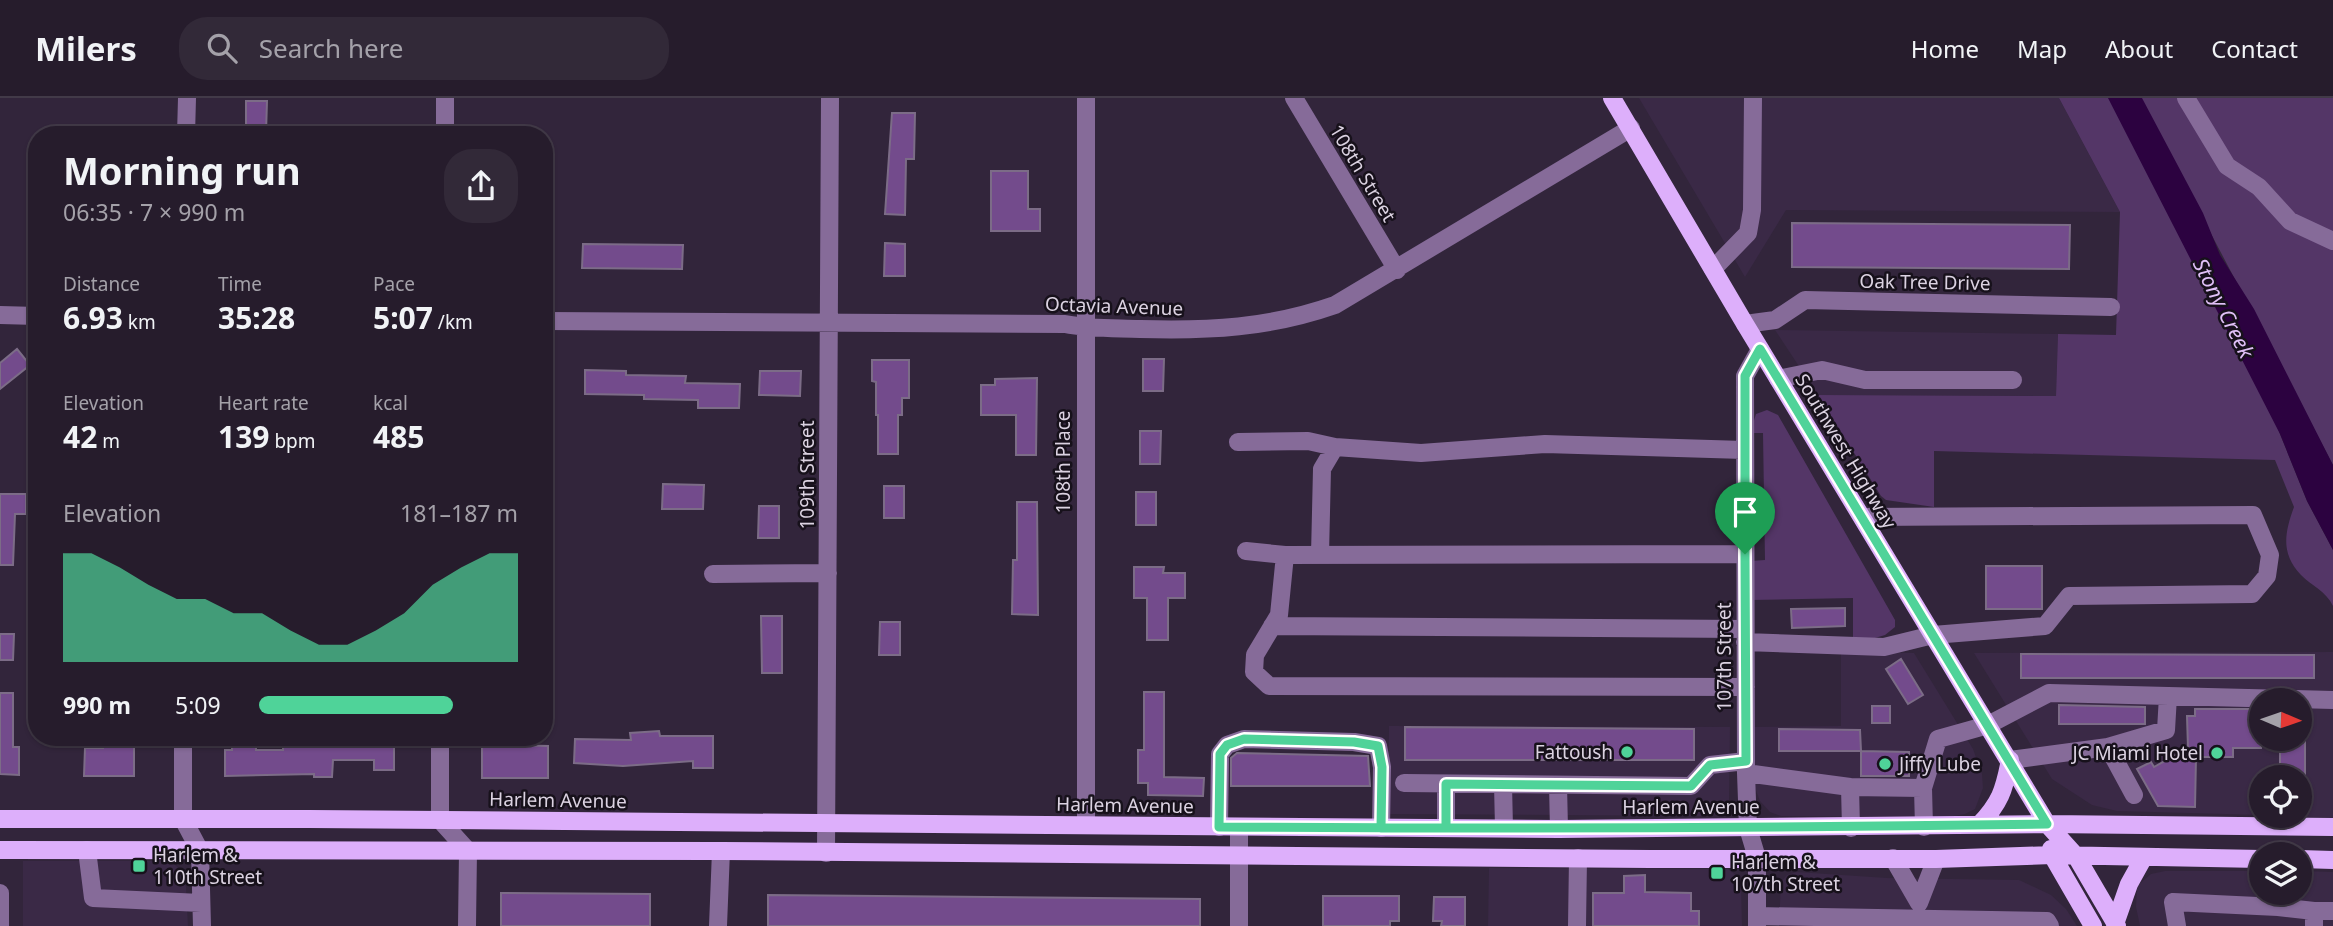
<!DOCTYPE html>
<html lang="en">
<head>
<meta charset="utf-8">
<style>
	:root { --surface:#261c2c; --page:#322938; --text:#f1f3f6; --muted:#a4a1a9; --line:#423a48; --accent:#4fd399 }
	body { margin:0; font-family:"Noto Sans",sans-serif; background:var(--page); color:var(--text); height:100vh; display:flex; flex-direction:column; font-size:26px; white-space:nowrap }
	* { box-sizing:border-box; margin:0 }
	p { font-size:23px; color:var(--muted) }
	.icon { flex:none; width:38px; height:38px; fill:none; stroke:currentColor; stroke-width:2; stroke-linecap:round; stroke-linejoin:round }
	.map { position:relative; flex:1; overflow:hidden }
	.details { position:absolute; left:28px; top:28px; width:525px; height:620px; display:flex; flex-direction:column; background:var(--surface); border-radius:28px; box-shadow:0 2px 5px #0004,0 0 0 2px var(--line) }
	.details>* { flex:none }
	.needle { width:46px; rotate:92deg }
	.tools { position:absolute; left:2249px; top:590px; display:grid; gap:14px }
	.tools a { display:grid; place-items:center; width:63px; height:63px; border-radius:50%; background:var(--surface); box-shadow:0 2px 5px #0004,0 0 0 2px var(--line); font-size:35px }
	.pin { position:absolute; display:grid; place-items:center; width:60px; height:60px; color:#fff; margin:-72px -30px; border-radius:50% 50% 50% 0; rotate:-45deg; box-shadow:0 0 7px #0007 }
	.pin .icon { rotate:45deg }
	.round { display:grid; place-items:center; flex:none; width:74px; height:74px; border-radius:28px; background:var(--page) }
	.summary { display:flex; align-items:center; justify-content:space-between; height:119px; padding:0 35px }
	h1 { font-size:38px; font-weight:700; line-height:52px }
	.metrics { display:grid; grid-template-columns:repeat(3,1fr); gap:10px; height:119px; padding:7px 35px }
	.metrics div { display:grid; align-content:center }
	.metrics b { font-size:30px; font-weight:700 }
	.metrics small { font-size:19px; font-weight:400 }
	.metrics p { font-size:19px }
	.chart { height:196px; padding:14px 35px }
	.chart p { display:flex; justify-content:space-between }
	.chart svg { width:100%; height:126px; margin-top:7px; fill:var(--accent); opacity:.7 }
	ul { padding:0 35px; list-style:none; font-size:23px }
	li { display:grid; grid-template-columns:112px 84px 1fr; align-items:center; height:52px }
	li i { height:18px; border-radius:9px; background:var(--accent) }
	header { display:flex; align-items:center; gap:42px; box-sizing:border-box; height:98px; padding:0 35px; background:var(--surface); border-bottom:2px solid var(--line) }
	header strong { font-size:33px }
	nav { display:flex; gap:38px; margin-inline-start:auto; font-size:24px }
	.search { width:490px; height:63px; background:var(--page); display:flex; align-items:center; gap:18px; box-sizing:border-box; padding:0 24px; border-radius:28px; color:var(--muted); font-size:26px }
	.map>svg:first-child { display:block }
	.built { fill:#3a2946; fill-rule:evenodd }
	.green { fill:#543667 }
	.water { fill:#2c0240 }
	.building { fill:#734b8c; stroke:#7c6c87; stroke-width:2 }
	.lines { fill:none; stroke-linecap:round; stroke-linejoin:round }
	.minor { stroke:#866b99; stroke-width:18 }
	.major { stroke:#ddaffb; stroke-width:18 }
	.route-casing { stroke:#fff; stroke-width:14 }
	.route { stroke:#4fd399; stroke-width:9 }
	.poi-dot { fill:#4fd399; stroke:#17111b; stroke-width:2.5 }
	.labels { text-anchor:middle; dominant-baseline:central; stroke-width:5; stroke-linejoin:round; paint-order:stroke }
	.street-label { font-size:19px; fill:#dbd2e1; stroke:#17111b }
	.poi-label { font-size:19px; fill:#dbd2e1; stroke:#17111b; text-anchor:start }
	.water-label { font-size:21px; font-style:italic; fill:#dfbff6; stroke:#17111b }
</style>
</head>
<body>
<header>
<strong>Milers</strong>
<div class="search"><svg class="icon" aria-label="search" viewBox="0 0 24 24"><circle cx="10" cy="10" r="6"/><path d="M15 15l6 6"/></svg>Search here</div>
<nav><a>Home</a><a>Map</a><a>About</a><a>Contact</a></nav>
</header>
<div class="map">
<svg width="2333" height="828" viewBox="0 0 2333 828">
	<rect width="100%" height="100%" fill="#32253b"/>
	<path class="built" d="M 1639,0 L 2059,0 L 2120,114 L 1786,112 L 1745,179 Z
		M 1775,232 L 2058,236 L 2056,298 L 1818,297 Z
		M 1841,553 L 1914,555 L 1973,651 L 1982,676 L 1983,690 L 1975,711 L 1965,716 L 1947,719 L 1781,718 L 1770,714 L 1760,703 L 1755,690 L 1752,629 L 1841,628 Z
		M 2333,554 L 2333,720 L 2265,718 L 2300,718 L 2300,679 L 2261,679 L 2261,717 L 2117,713 L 2092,707 L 2052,681 L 1974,555 ZM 2261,602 L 2300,602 L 2300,640 L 2261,640 Z
		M 1389,628 L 1730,629 L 1729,704 L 1721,714 L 1710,718 L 1388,716 Z
		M 23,763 L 164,763 L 175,767 L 182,773 L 186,789 L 188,828 L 23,828 Z
		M 1489,770 L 1728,771 L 1737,778 L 1741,787 L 1742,828 L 1488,828 Z
		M 2165,773 L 2261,773 L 2261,794 L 2300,794 L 2300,773 L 2333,774 L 2333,828 L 2140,828 L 2136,809 L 2137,788 L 2151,776 Z
		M 1797,774 L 1887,780 L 2019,782 L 2051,797 L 2066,811 L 2077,828 L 1779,828 L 1781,784 L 1787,777 Z"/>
	<path class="green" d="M 2059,0 L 2333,0 L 2333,367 L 2209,132 L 2280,336 L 2307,403 L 2333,452 L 2333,508 C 2326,493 2312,488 2301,477 C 2280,455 2285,434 2294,409 L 2275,362 L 1934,353 L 1934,409 L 1886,402 L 1881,398 L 1818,297 L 2056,298 L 2058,236 L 2116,237 L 2120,114 Z
		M 1767,312 L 1778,317 L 1895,522 L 1895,529 L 1885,537 L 1875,540 L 1853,540 L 1853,500 L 1751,502 L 1751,463 L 1765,462 L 1763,335 L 1750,335 L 1756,316 Z"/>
	<path class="water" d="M 2108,0 L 2142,0 L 2203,115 L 2220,157 L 2254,211 L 2333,367 L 2333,452 L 2307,403 L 2280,336 Z"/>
	<path class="building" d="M 246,3 L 267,3 L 266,35 L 246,35 Z
		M 892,15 L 915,15 L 914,61 L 906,61 L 905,117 L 885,116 Z
		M 991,73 L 1028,73 L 1028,111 L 1040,111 L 1040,133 L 991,133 Z
		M 1792,125 L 2070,127 L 2069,171 L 1792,169 Z
		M 885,145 L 905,146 L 905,178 L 884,178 Z
		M 583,146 L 683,147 L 682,171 L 582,170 Z
		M 17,251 L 30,267 L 0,291 L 0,265 Z
		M 1143,261 L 1164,261 L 1163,293 L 1143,293 Z
		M 872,262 L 909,262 L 909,300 L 902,300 L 902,317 L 898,317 L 898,356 L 878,356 L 878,317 L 876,317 L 876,284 L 872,283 Z
		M 585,272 L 626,273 L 626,277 L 686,278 L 685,285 L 740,286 L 739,310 L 698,310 L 698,302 L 644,301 L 644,297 L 585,296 Z
		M 760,273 L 801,273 L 800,298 L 759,297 Z
		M 1037,280 L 1036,357 L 1016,357 L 1016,317 L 981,317 L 981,287 L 995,287 L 995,281 Z
		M 1140,333 L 1161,333 L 1160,366 L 1140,366 Z
		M 663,386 L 704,387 L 703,411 L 662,411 Z
		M 884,388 L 904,388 L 904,420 L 884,420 Z
		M 1136,394 L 1156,394 L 1156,427 L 1136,427 Z
		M 0,396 L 26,396 L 26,416 L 15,416 L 13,467 L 0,467 Z
		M 1017,404 L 1037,404 L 1038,517 L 1012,516 L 1013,462 L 1017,462 Z
		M 759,408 L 779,408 L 779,440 L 758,440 Z
		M 1986,468 L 2042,468 L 2042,511 L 1986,511 Z
		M 1134,469 L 1164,469 L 1163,475 L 1185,475 L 1185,500 L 1168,500 L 1168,542 L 1147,542 L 1147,500 L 1134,500 Z
		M 1845,510 L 1845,528 L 1792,530 L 1791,511 Z
		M 761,518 L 782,518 L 782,575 L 762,575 Z
		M 880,524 L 900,524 L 900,557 L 879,557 Z
		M 0,536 L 14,536 L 13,562 L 0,562 Z
		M 2021,556 L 2314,557 L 2314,580 L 2021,580 Z
		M 1901,561 L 1923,597 L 1908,606 L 1886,571 Z
		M 1144,594 L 1164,594 L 1164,679 L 1204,680 L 1203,698 L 1148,697 L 1148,685 L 1138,685 L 1138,652 L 1144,652 Z
		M 0,595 L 13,595 L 13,649 L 19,649 L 19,677 L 0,676 Z
		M 2059,607 L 2145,609 L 2145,626 L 2059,626 Z
		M 1872,608 L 1890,608 L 1890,625 L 1872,625 Z
		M 2195,611 L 2250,611 L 2250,624 L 2261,624 L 2261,650 L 2233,650 L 2233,659 L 2196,659 L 2195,709 L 2158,708 L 2137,671 L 2151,664 L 2154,669 L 2188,650 L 2187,618 L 2195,618 Z
		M 1405,629 L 1694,631 L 1694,662 L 1405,662 Z
		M 1779,631 L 1860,632 L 1861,653 L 1779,653 Z
		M 659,633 L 660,638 L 713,638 L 713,670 L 693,670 L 693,663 L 623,668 L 574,665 L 575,641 L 631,642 L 630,635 Z
		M 315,639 L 374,641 L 374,639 L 394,639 L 394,672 L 374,672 L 374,662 L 333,662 L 332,679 L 314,679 L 314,676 L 225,678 L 225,652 L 232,652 L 232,642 L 256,642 L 256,652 L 283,652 L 283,644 L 315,644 Z
		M 482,639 L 509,639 L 509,647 L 548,648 L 548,680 L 482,680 Z
		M 2280,640 L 2305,640 L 2305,679 L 2280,679 Z
		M 103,645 L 134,646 L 134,678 L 84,678 L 85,650 L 103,650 Z
		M 1861,653 L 1909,654 L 1909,678 L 1861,678 Z
		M 1237,655 L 1368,658 L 1370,688 L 1231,688 L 1231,660 Z
		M 1645,777 L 1645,794 L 1691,795 L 1691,813 L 1699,813 L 1699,828 L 1593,828 L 1593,795 L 1624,795 L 1624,778 Z
		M 501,795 L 650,796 L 650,828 L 501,828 Z
		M 768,797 L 1200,801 L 1200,828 L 768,828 Z
		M 1323,798 L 1399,798 L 1399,823 L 1390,823 L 1390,828 L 1323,828 Z
		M 1434,799 L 1465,799 L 1465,828 L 1441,828 L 1442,823 L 1433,823 Z"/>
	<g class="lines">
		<path class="minor" d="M 1086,0 L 1086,727
			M 1294,0 L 1397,172
			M 2186,0 L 2227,68 L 2259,89 L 2290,123 L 2333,143
			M 186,37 L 187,0
			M 445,37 L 445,0
			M 1713,171 L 1748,135 L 1752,112 L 1753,0
			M 0,217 L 37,218
			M 544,223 L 1065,226 C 1090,231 1115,230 1140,231 C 1209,233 1269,230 1335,207 L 1631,30
			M 1745,226 L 1775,222 L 1805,202 L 2111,209
			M 1778,281 L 1822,272 L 1865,282 L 2013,282
			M 1238,344 L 1308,343 L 1335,349 L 1421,355 L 1545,346 L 1744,352
			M 1246,453 L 1285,457 L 1745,456
			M 1285,457 L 1279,517 L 1255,557 L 1254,574 L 1269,588 L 1746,589
			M 1320,457 L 1322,371 L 1335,349
			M 713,476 L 828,475
			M 1272,528 L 1745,531
			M 1745,544 L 1884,549 L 1933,537 L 2045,528 L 2069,498 L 2252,496 L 2267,478 L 2270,457 L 2253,417 L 1862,419
			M 183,639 L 183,721 L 200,753 L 202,828
			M 440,639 L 440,722 L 468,753 L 467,828
			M 2108,649 L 2134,697
			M 2010,662 L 2108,649 L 2166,632 L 2168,598
			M 1746,675 L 1850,689 L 1851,730
			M 1404,685 L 1691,688 L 1710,667 L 1746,663
			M 1503,686 L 1504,730
			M 1558,687 L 1559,731
			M 1850,689 L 1923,690
			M 1219,729 L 1220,656 L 1227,647 L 1244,641 L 1354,644 L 1378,648 L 1382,669 L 1381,730
			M 1239,729 L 1239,828
			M 1924,729 L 1923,690 L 1938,641 L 1988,627 L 2049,595 L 2333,602
			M 1446,730 L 1446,686
			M 87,752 L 93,800 L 201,805
			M 826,755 L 830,0
			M 1893,760 L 1919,805 L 1936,761
			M 2278,794 L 2278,809 L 2314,813
			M 0,795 L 0,828
			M 1757,818 L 2047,823 L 2050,828
			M 718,828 L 721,753
			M 1577,828 L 1578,760
			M 1757,828 L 1757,760 L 1748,730 L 1746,675 L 1745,278 L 1760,251
			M 2177,828 L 2173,804 L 2278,809
			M 2314,828 L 2314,813 L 2333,813"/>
		<path class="major" d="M 1612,0 L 1745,226 L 2047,726 L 2076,758 L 2117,828
			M 0,721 L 310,721 L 1559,731 L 2047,726 L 2333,729
			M 1979,727 C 2000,705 2004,693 2010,662
			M 2051,751 L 2052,757 L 2093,828
			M 0,752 L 721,753 L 1650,761 L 1936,761 L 2052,757 L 2261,761
			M 2300,761 L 2333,762
			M 2115,826 L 2129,786 L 2144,759"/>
	</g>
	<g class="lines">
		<g class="route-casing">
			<path id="route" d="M 1745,456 L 1746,663 L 1710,667 L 1691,688 L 1446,686 L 1446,730 L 1381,730 L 1382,669 L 1378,648 L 1354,644 L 1244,641 L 1227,647 L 1220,656 L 1219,729 C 1495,731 1771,730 2047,726 L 1760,251 L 1745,278 L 1745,456"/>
		</g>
		<use href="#route" class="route"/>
	</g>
	<g class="poi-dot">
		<circle cx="1627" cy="654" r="7"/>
		<circle cx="2217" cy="655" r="7"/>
		<circle cx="1885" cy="666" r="7"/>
		<rect x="132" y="761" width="14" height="14" rx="3.5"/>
		<rect x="1710" y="768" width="14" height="14" rx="3.5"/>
	</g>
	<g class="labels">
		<g class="street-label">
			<text transform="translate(1363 75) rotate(59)">108th Street</text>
			<text transform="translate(1925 184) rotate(1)">Oak Tree Drive</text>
			<text transform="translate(1114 208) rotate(2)">Octavia Avenue</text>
			<text transform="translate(1846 353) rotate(59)">Southwest Highway</text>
			<text transform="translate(1063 364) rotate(-90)">108th Place</text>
			<text transform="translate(807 377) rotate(-90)">109th Street</text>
			<text transform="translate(1724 559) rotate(-90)">107th Street</text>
			<text transform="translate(558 702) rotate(1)">Harlem Avenue</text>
			<text transform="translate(1125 707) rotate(1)">Harlem Avenue</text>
			<text x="1691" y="709">Harlem Avenue</text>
		</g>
		<g class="poi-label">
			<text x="1613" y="654" text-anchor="end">Fattoush</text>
			<text x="2203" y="655" text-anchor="end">JC Miami Hotel</text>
			<text x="1899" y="666">Jiffy Lube</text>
			<text x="153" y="757">Harlem &amp;<tspan x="153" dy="22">110th Street</tspan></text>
			<text x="1731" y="764">Harlem &amp;<tspan x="1731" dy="22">107th Street</tspan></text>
		</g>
		<g class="water-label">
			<text transform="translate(2224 210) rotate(63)">Stony Creek</text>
		</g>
	</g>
</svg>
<div class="tools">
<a><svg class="needle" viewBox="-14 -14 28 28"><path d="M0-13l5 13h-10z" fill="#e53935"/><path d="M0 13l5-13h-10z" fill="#a4a1a9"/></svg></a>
<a><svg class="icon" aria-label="locate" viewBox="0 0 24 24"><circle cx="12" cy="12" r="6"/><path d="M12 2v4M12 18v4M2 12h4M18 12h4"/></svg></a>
<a><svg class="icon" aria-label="layers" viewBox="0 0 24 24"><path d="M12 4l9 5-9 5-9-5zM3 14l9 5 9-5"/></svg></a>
</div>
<div class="pin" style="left:1745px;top:456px;background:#1e9e55"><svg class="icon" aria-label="arrive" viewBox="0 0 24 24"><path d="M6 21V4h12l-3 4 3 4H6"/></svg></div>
<section class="details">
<div class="summary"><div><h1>Morning run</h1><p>06:35 · 7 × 990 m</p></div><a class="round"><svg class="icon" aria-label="share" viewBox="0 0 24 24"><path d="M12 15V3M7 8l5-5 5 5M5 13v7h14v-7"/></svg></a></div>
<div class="metrics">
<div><p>Distance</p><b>6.93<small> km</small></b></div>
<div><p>Time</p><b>35:28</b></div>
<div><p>Pace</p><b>5:07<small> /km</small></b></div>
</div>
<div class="metrics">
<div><p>Elevation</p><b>42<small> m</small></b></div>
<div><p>Heart rate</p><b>139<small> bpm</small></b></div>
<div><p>kcal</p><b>485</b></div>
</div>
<div class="chart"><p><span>Elevation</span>181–187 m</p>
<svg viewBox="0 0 160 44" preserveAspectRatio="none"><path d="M0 44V6L10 6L20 11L30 17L40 22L50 22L60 27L70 27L80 33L90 38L100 38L110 33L120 27L130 17L140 11L150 6L160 6V44z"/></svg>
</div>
<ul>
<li><b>990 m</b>5:09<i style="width:75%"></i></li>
</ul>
</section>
</div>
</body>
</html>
